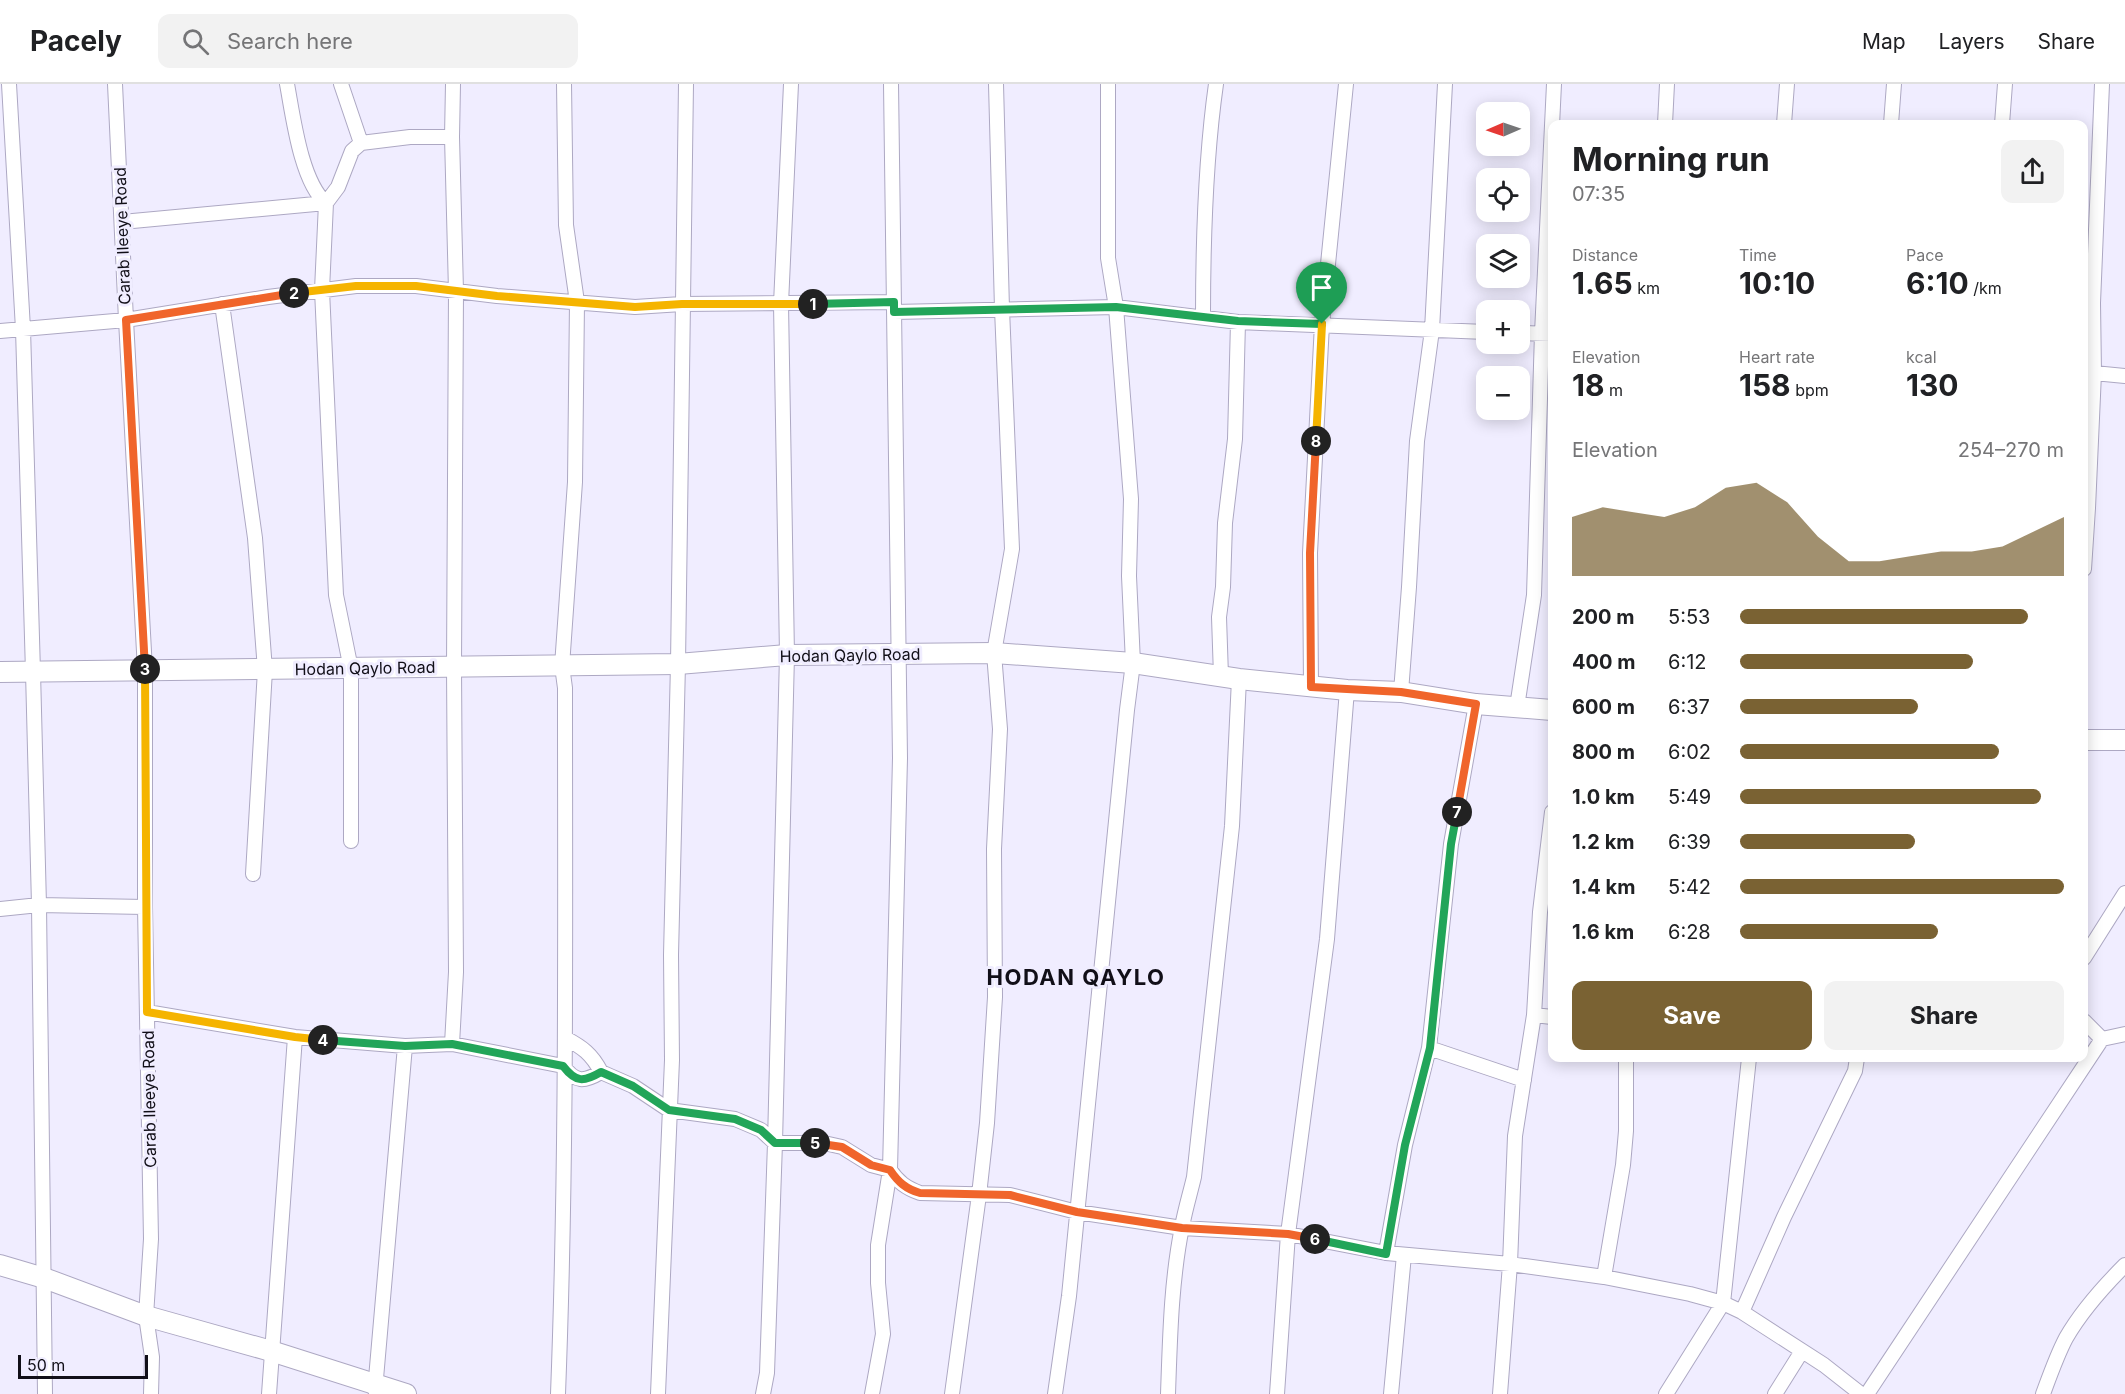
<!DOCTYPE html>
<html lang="en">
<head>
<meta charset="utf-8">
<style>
	:root { --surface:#fff; --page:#f2f2f2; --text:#202124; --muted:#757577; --line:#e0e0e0; --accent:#7a6233 }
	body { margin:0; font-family:Inter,sans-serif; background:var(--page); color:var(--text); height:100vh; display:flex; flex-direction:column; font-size:22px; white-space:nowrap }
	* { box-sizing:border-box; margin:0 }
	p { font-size:20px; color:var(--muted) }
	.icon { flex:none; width:33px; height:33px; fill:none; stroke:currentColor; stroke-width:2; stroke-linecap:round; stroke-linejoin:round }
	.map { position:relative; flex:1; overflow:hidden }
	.side { position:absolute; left:1548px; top:36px; width:540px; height:942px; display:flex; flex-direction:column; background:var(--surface); border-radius:12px; box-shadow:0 3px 15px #0003 }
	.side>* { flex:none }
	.needle { width:39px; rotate:268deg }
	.buttons { position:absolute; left:1476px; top:18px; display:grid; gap:12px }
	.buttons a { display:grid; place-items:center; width:54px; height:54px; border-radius:12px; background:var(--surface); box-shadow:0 3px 15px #0003; font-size:30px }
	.scale { position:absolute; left:18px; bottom:15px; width:130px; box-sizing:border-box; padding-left:6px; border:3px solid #110f18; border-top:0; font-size:16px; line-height:21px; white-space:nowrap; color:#110f18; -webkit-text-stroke:4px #f0edff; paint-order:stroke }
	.pin { position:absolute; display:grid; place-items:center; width:51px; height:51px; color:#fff; margin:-62px -26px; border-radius:50% 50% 50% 0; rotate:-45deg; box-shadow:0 0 6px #0007 }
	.pin .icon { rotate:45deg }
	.km { position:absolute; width:30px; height:30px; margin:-15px; border-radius:50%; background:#222; color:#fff; font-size:16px; line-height:30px; text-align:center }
	.round { display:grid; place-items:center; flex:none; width:63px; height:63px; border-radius:12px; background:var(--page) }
	.overview { display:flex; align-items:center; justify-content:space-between; height:102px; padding:0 24px }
	h1 { font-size:33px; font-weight:700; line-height:45px }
	.metrics { display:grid; grid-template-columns:repeat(3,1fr); gap:9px; height:102px; padding:6px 24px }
	.metrics div { display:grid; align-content:center }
	.metrics b { font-size:30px; font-weight:700 }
	.metrics small { font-size:16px; font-weight:400 }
	.metrics p { font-size:16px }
	.chart { height:168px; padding:12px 24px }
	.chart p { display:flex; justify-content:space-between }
	.chart svg { width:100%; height:108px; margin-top:6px; fill:var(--accent); opacity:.7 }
	.cta { display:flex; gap:12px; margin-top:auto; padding:12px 24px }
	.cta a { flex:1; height:69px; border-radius:12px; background:var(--accent); color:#fff; font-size:24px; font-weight:700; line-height:69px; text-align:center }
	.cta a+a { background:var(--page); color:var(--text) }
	ul { padding:0 24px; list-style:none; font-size:20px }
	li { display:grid; grid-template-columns:96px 72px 1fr; align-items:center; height:45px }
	li i { height:15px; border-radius:8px; background:var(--accent) }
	header { display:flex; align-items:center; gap:36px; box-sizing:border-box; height:84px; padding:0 30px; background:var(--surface); border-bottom:2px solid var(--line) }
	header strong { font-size:28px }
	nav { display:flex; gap:33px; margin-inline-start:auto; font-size:21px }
	.search { width:420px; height:54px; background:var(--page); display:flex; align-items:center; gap:15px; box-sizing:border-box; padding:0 21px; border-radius:12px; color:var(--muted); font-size:22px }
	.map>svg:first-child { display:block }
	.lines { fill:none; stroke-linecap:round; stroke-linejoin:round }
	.street-casing { stroke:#ada8c3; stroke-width:16 }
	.secondary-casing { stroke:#ada8c3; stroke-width:22 }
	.street { stroke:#fff; stroke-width:14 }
	.secondary { stroke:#fff; stroke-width:20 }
	.split-1-casing { stroke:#fff; stroke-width:12 }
	.split-2-casing { stroke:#fff; stroke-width:12 }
	.split-3-casing { stroke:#fff; stroke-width:12 }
	.split-4-casing { stroke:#fff; stroke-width:12 }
	.split-5-casing { stroke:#fff; stroke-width:12 }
	.split-6-casing { stroke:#fff; stroke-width:12 }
	.split-7-casing { stroke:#fff; stroke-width:12 }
	.split-8-casing { stroke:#fff; stroke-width:12 }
	.split-9-casing { stroke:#fff; stroke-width:12 }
	.split-1 { stroke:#22a559; stroke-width:8 }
	.split-2 { stroke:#f5b400; stroke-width:8 }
	.split-3 { stroke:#f0652b; stroke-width:8 }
	.split-4 { stroke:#f5b400; stroke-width:8 }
	.split-5 { stroke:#22a559; stroke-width:8 }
	.split-6 { stroke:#f0652b; stroke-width:8 }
	.split-7 { stroke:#22a559; stroke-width:8 }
	.split-8 { stroke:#f0652b; stroke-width:8 }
	.split-9 { stroke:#f5b400; stroke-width:8 }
	.labels { text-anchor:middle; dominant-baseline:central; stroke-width:6; stroke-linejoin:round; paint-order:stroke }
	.street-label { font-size:16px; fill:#110f18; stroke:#f0edff }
	.district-label { font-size:22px; font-weight:bold; letter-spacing:1.5px; fill:#110f18; stroke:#f0edff }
</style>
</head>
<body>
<header>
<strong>Pacely</strong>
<div class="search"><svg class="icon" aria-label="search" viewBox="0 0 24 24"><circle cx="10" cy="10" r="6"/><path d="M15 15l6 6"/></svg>Search here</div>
<nav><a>Map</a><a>Layers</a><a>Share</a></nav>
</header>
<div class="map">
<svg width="2125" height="1310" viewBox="0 0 2125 1310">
	<rect width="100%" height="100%" fill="#f0edff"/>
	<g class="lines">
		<g class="street-casing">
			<path id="street" d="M 9,0 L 23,245 L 33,588 L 39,821 L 45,1310
				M 115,0 L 126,236 L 145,586 L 145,823 L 151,1155 L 146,1232 L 152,1273 L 151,1310
				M 287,0 C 293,32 301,98 326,119
				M 341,0 L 361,59
				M 1665,40 L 1667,0
				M 1784,40 L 1787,0
				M 1891,40 L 1894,0
				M 2002,40 L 2005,0
				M 122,138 L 326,119
				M 222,220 L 255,454 L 265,586 L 253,790
				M 894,228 L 1116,223 L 1238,238 L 1486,248
				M 1203,232 C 1203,155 1205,77 1216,0
				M 0,247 L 126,236 L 268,213 L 356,202 L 416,202 L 497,212 L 635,223 L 682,220 L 894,218
				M 1520,249 L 1552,250
				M 2084,288 L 2125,292
				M 2084,485 L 2088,424 L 2094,289 L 2093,219 L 2102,0
				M 1221,592 L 1219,533 L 1223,503 L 1225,439 L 1235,355 L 1238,238
				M 1311,603 L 1310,469 L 1322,240 L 1346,0
				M 1401,608 L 1409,503 L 1417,357 L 1432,246 L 1445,0
				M 1517,623 L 1534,511 L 1542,249 L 1554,0
				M 351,757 L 351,585 L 336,511 L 322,206 L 326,119 L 338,103 L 352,67 L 361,59 L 410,53 L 452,53
				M 0,825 L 39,821 L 145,823
				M 2084,874 L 2125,809
				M 147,928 L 295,953 L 405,962 L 452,960 L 563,982 C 576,999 584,998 601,988 L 633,1002 L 669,1026 L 735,1035 L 761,1046 L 775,1059 L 824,1059 L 842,1063 L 871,1081 L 890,1086 C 898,1098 906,1104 920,1109 L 1010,1111 L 1077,1128 L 1182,1144 L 1288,1150 L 1386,1169 L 1510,1180 L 1604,1193 L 1690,1210 L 1723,1219 L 1742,1228 L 1824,1281 L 1861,1310
				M 1534,931 L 1552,933
				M 2084,937 L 2102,955 L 2125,950
				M 565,954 C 582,963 592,970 601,988
				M 452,960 L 456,888 L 454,583 L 456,207 L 452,53 L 453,0
				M 1429,964 L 1524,996
				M 1386,1169 L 1405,1061 L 1429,964 L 1451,760 L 1476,620
				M 1604,1193 L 1623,1081 L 1626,1047 L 1626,974
				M 1742,1228 L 1784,1133 L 1855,987 L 1857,974
				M 375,1306 L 405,962
				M 269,1310 L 295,953
				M 558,1310 C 567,1075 565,840 565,604 L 562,582 L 575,398 L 577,218 L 566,141 L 564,0
				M 658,1310 L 672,976 L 671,871 L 678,580 L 686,0
				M 763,1310 L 767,1289 L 775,1059 L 787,571 L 781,220 L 791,0
				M 872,1310 L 883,1250 L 878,1199 L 878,1161 L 890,1086 L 900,674 L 891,0
				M 952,1310 L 979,1111 L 987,1039 L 995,913 L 994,765 L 1000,645 L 994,569 L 1012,465 L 1002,225 L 996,0
				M 1055,1310 L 1069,1212 L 1127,626 L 1133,579 L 1129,492 L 1131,415 L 1116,223 L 1108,174 L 1108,0
				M 1168,1310 C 1170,1254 1171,1198 1182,1143 C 1185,1126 1190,1110 1194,1093 L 1232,742 L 1239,595
				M 1277,1310 L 1288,1150 L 1327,855 L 1347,606
				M 1391,1310 L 1404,1171
				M 1500,1310 L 1510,1180 L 1515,1052 L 1534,931 L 1540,828 L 1552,728
				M 1666,1310 L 1723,1219 L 1749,974
				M 1775,1310 L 1802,1267
				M 1867,1310 L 2102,955
				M 2043,1310 C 2050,1291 2057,1271 2066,1254 C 2082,1226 2103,1203 2125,1181"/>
		</g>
		<g class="secondary-casing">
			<path id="secondary" d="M 0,588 L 678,580 L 787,571 L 994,569 L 1133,579 L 1239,595 L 1347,606 L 1401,608 L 1476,620 L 1552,626
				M 2084,656 L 2125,656
				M 0,1181 L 44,1194 L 146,1232 L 271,1267 L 406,1310"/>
		</g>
		<use href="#street" class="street"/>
		<use href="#secondary" class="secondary"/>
	</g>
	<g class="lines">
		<g class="split-1-casing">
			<path id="split-1" d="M 813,220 L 894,218 L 894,228 L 1116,223 L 1238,237 L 1322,240"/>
		</g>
		<g class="split-2-casing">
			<path id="split-2" d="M 294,209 L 356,202 L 416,202 L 497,212 L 635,223 L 682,220 L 813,220"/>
		</g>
		<g class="split-3-casing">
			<path id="split-3" d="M 145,585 L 126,236 L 294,209"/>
		</g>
		<g class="split-4-casing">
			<path id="split-4" d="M 145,585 L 147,928 L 295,953 L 323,956"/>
		</g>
		<g class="split-5-casing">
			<path id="split-5" d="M 323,956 L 405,962 L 452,960 L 563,982 C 576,999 584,998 601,988 L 633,1002 L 669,1026 L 735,1035 L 761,1046 L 775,1059 L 815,1059"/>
		</g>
		<g class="split-6-casing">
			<path id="split-6" d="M 815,1059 L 842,1063 L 871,1081 L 890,1086 C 898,1098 906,1105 920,1109 L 1010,1111 L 1077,1128 L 1182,1144 L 1288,1150 L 1315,1155"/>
		</g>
		<g class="split-7-casing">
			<path id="split-7" d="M 1315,1155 L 1386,1170 L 1405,1061 L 1430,964 L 1451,760 L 1457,728"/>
		</g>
		<g class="split-8-casing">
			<path id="split-8" d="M 1316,357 L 1310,469 L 1311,603 L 1401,608 L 1476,620 L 1457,728"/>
		</g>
		<g class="split-9-casing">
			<path id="split-9" d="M 1316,357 L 1322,240"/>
		</g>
		<use href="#split-1" class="split-1"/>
		<use href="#split-2" class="split-2"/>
		<use href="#split-3" class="split-3"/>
		<use href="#split-4" class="split-4"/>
		<use href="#split-5" class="split-5"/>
		<use href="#split-6" class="split-6"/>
		<use href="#split-7" class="split-7"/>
		<use href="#split-8" class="split-8"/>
		<use href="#split-9" class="split-9"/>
	</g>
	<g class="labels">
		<g class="street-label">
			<text transform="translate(122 152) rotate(-92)">Carab Ileeye Road</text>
			<text transform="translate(850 571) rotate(-1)">Hodan Qaylo Road</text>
			<text transform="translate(365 584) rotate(-1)">Hodan Qaylo Road</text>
			<text transform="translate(149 1015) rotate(-91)">Carab Ileeye Road</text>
		</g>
		<g class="district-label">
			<text x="1076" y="893">HODAN QAYLO</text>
		</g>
	</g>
</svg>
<div class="buttons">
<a><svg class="needle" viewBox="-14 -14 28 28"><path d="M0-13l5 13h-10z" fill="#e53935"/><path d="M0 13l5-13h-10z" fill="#757577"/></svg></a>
<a><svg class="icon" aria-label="locate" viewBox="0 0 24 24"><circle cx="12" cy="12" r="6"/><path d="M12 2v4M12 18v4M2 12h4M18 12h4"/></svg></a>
<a><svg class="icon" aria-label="layers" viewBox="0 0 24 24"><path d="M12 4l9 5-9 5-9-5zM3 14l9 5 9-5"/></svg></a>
<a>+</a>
<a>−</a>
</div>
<div class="scale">50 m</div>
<div class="pin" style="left:1322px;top:240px;background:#1e9e55"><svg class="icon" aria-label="arrive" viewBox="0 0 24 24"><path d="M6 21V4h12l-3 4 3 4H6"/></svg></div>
<b class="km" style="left:813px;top:220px">1</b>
<b class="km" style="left:294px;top:209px">2</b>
<b class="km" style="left:145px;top:585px">3</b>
<b class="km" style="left:323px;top:956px">4</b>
<b class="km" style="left:815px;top:1059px">5</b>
<b class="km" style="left:1315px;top:1155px">6</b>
<b class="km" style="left:1457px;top:728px">7</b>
<b class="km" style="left:1316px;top:357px">8</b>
<section class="side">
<div class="overview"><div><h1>Morning run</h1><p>07:35</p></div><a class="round"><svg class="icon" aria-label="share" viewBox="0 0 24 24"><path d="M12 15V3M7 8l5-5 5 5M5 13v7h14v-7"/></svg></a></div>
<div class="metrics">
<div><p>Distance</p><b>1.65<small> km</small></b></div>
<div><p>Time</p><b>10:10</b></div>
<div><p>Pace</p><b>6:10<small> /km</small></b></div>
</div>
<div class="metrics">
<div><p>Elevation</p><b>18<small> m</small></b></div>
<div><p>Heart rate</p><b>158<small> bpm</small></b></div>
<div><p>kcal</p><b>130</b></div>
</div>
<div class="chart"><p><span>Elevation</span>254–270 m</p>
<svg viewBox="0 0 160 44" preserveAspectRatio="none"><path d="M0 44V20L10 16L20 18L30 20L40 16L50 8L60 6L70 14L80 28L90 38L100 38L110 36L120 34L130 34L140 32L150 26L160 20V44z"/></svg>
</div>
<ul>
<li><b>200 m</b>5:53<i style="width:89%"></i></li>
<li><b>400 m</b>6:12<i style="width:72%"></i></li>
<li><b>600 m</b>6:37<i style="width:55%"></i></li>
<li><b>800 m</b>6:02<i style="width:80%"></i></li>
<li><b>1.0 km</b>5:49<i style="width:93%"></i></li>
<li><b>1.2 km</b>6:39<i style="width:54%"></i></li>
<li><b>1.4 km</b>5:42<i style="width:100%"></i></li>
<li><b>1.6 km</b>6:28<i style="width:61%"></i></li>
</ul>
<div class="cta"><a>Save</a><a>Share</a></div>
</section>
</div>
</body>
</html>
